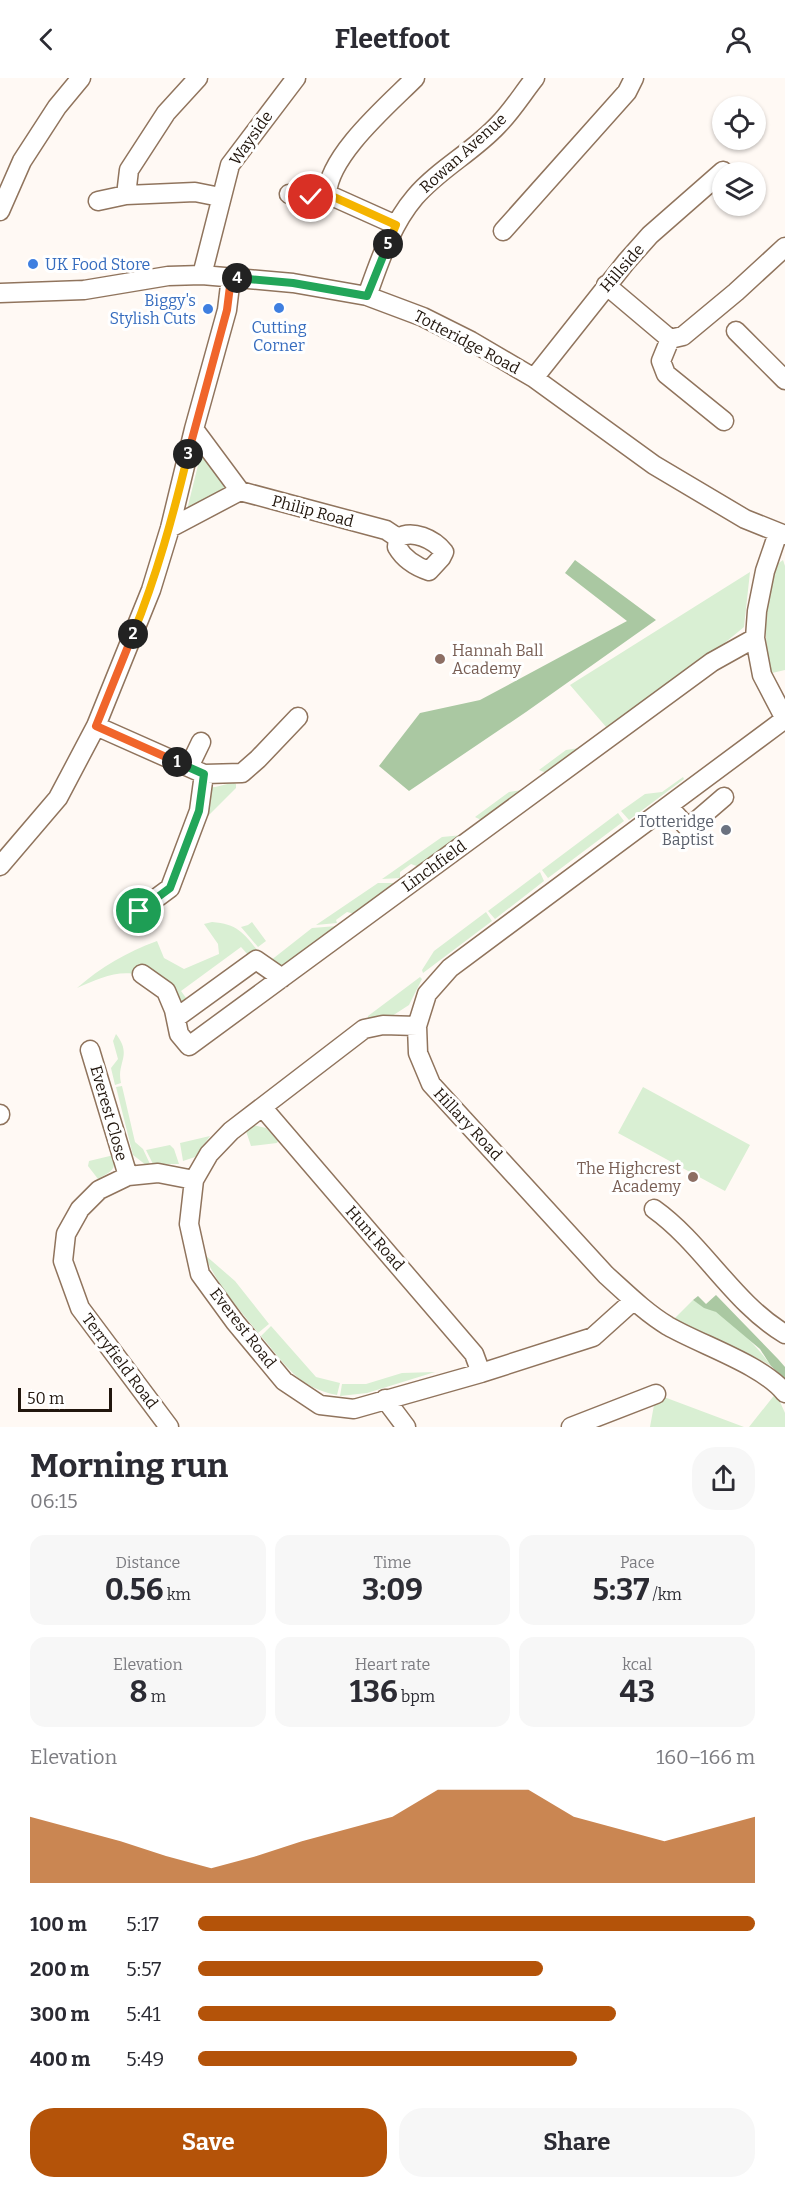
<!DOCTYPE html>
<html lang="en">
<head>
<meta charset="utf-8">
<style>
	:root { --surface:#fff; --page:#f7f7f7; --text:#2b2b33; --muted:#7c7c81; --accent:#b45309 }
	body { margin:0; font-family:Bitter,serif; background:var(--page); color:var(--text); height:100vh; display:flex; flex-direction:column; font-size:22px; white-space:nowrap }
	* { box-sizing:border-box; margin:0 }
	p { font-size:20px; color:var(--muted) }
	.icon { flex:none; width:33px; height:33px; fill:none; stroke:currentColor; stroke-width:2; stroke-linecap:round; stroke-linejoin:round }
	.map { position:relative; height:1349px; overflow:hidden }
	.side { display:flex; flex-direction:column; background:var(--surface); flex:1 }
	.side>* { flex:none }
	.buttons { position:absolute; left:712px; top:18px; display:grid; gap:12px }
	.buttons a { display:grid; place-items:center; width:54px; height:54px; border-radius:50%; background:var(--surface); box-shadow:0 2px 4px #0004; font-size:30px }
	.scale { position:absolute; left:18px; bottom:15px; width:94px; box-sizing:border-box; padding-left:6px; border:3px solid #21160d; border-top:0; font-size:16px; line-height:21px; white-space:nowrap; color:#21160d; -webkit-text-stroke:4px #fff; paint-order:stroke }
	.pin { position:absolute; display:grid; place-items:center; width:51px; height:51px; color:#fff; margin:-26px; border:3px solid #fff; border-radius:50%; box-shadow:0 2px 6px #0007 }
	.km { position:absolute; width:30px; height:30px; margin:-15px; border-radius:50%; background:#222; color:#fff; font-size:16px; line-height:30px; text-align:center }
	.round { display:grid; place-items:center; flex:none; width:63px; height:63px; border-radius:24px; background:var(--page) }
	.head { display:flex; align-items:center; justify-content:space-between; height:102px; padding:0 30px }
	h1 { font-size:33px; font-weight:700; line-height:45px }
	.stats { display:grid; grid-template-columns:repeat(3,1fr); gap:9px; height:102px; padding:6px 30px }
	.stats div { display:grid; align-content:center; border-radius:15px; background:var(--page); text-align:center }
	.stats b { font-size:30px; font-weight:700 }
	.stats small { font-size:16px; font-weight:400 }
	.stats p { font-size:16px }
	.chart { height:168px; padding:12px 30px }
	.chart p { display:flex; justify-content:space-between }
	.chart svg { width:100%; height:108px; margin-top:6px; fill:var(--accent); opacity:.7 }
	.action { display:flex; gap:12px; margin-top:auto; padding:12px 30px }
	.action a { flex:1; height:69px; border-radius:24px; background:var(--accent); color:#fff; font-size:24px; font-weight:700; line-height:69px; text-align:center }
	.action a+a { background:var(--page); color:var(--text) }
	ul { padding:0 30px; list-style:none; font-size:20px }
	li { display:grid; grid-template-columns:96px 72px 1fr; align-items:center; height:45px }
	li i { height:15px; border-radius:8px; background:var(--accent) }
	header { display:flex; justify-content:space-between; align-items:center; height:78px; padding:0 30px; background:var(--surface); font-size:27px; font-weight:700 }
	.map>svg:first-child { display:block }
	.green { fill:#d9efd3 }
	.forest { fill:#aac8a2 }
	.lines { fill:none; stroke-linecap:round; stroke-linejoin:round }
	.minor-casing { stroke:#90745d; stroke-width:21 }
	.minor { stroke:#fff; stroke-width:18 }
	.split-1-casing { stroke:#fff; stroke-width:12 }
	.split-2-casing { stroke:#fff; stroke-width:12 }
	.split-3-casing { stroke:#fff; stroke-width:12 }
	.split-4-casing { stroke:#fff; stroke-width:12 }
	.split-5-casing { stroke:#fff; stroke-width:12 }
	.split-6-casing { stroke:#fff; stroke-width:12 }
	.split-1 { stroke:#22a559; stroke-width:8 }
	.split-2 { stroke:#f0652b; stroke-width:8 }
	.split-3 { stroke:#f5b400; stroke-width:8 }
	.split-4 { stroke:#f0652b; stroke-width:8 }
	.split-5 { stroke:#22a559; stroke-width:8 }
	.split-6 { stroke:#f5b400; stroke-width:8 }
	.shop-dot { fill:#3f7fe0; stroke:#fff; stroke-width:2 }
	.education-dot { fill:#8d6e63; stroke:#fff; stroke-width:2 }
	.worship-dot { fill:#6b7280; stroke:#fff; stroke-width:2 }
	.labels { text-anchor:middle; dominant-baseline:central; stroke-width:6; stroke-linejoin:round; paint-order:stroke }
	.street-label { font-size:16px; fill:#21160d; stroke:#fff }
	.shop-label { font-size:16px; fill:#366cbe; stroke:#fff; text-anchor:start }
	.education-label { font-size:16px; fill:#785e54; stroke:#fff; text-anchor:start }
	.worship-label { font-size:16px; fill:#5b616d; stroke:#fff; text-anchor:end }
</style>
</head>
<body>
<header><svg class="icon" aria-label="back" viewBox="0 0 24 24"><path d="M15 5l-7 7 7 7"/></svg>Fleetfoot<svg class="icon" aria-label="person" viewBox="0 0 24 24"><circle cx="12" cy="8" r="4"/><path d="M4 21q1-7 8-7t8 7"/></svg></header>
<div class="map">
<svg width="785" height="1349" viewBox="0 0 785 1349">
	<rect width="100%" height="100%" fill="#fff9f4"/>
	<path class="green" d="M 203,376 L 230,411 L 187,432 L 200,379 Z
		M 783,482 L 785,488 L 785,592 L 772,595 C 761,557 766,524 776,487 Z
		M 750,494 L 744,549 L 613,657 L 570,607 Z
		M 586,669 L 549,696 L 539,692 L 566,672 Z
		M 683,699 L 684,701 L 629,742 L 621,733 L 645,716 L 662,714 Z
		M 234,705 L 236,706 L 236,710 L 205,741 L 204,709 C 215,711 223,706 234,705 Z
		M 528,711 L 485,744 L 475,739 L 509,714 Z
		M 618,735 L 624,743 L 548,800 L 542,792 Z
		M 463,757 L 422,790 L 411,786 L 400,794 L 400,800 L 382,801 L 442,759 Z
		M 540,794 L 544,803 L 495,841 L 488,833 Z
		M 378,805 L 401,805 L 359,837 L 347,834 L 336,842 L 337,845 L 316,847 Z
		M 486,834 L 492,843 L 423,895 L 422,892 L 434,873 Z
		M 212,844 C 241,846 246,859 263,879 L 250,879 L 241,869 L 181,913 L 189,924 L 178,925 C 170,918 162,908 153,903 C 127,887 102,899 77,910 C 101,889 127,874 157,863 L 164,880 L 184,891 L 219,876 L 218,866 L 204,846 Z
		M 252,844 L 266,863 L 258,869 L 241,849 L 248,847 Z
		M 337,848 L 284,893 L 270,883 L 312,850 Z
		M 420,899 L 422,901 L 409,927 L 392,938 L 368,940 L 368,938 Z
		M 116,956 C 133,978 116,984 121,1005 L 115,1007 L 111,990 L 118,981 L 113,963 Z
		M 122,1008 L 135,1064 L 143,1071 L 150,1086 L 146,1087 L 133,1077 L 116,1009 Z
		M 643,1009 L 750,1067 L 725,1113 L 618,1055 Z
		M 248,1046 L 266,1050 L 278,1063 L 277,1065 L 251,1068 L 245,1050 Z
		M 210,1058 L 195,1079 L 183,1083 L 180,1065 Z
		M 170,1067 L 174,1071 L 179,1086 L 153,1086 L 146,1072 Z
		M 114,1077 C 116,1093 111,1093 98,1101 L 88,1088 L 89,1083 Z
		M 205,1177 L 235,1203 L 269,1246 L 258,1255 C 239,1230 216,1207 205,1177 Z
		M 693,1222 C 701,1228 710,1230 718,1235 C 738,1249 757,1268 771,1288 C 740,1269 705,1259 674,1241 Z
		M 271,1248 L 316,1299 L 340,1305 L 337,1317 C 298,1310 285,1286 261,1258 Z
		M 435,1294 L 367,1315 L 340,1318 L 342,1306 L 366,1306 L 402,1295 Z
		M 776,1315 L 785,1335 L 785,1349 L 749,1349 Z
		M 656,1316 L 744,1349 L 650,1349 Z"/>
	<path class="forest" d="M 575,482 L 656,542 L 526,634 L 409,713 L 379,688 L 420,635 L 480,622 L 627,543 L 565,495 Z
		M 716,1217 L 778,1281 L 785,1289 L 785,1301 L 771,1288 L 760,1271 L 716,1234 L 704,1230 L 693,1222 L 698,1218 L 706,1226 Z"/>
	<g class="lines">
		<g class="minor-casing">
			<path id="minor" d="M 198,0 L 166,35 L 129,92 L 126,117 L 195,114 L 220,119
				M 289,116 L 311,119 L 327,116
				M 98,123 L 126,117
				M 0,133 L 22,83 L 57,29 L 81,0
				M 396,147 L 327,116 C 329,77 388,27 415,0
				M 503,153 L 627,14 L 634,0
				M 202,197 L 230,87 L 296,0
				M 606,207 L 670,261 L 661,283 L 666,296 L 724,343
				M 0,215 L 84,212 L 168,198 L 202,197 L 293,205 L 367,218 L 423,239 L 471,263 L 534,300 L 654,387 L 745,441 L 785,457
				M 367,218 C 379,185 391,147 415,119 C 439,91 473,74 498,47 C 512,33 523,15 535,0
				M 736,253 L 785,302
				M 670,261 L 683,258 L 736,214 L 785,169
				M 534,300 L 626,184 L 650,157 L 723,93
				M 194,351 L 240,413
				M 170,450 L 240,413 L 386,452 L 398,460 L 397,469 C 404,481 417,489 429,493 L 441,480 L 444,474 C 434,461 412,451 398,460
				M 778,455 L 765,493 L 757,533 L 755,560 L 762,597 L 785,641 L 450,890 L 427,916 L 417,948 L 418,975 L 431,1006 L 606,1197 C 626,1215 645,1234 668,1248 C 701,1267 763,1287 785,1315
				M 96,648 L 204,696 L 242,695 L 258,681 L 298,639
				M 189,689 L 201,664
				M 668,728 L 688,750 L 724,719
				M 0,788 L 58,720 L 96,648 L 151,512 L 170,450 L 194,351 L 227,232 L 231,199
				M 139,833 L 170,810 L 199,733 L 204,696
				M 142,896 L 166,913 L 174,932 L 179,956 L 189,968 L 712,584 L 755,560
				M 176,940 L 256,882 L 282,900
				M 417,948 L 383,947 L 364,951 L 231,1053 L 209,1076 L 194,1102 L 189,1146 L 200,1196 L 235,1244 L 284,1303 L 320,1327 L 354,1331 L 481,1295 L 593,1259 L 633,1223
				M 90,972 L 128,1098
				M 263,1030 L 474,1276 L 481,1295
				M 0,1037 L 0,1036
				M 654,1131 C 703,1166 733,1225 785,1256
				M 385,1321 L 406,1349
				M 169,1349 L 80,1230 L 63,1183 L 66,1156 L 80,1131 L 99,1112 L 128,1098 L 158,1095 L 194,1102
				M 571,1349 L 656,1316"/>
		</g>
		<use href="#minor" class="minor"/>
	</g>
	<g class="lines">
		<g class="split-1-casing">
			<path id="split-1" d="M 139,833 L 170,810 L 199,733 L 204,696 L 177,684"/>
		</g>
		<g class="split-2-casing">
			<path id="split-2" d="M 133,556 L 96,648 L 177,684"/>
		</g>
		<g class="split-3-casing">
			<path id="split-3" d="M 133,556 C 157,497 173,438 188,376"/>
		</g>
		<g class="split-4-casing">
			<path id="split-4" d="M 188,376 L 227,232 L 231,200 L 237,200"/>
		</g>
		<g class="split-5-casing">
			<path id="split-5" d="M 237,200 L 293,205 L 367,218 L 388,166"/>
		</g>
		<g class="split-6-casing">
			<path id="split-6" d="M 311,119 L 327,116 L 396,147 L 388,166"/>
		</g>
		<use href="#split-1" class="split-1"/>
		<use href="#split-2" class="split-2"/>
		<use href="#split-3" class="split-3"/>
		<use href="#split-4" class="split-4"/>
		<use href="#split-5" class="split-5"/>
		<use href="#split-6" class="split-6"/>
	</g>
	<g class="shop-dot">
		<circle cx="33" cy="186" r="6"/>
		<circle cx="279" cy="230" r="6"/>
		<circle cx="208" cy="231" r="6"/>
	</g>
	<g class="education-dot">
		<circle cx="440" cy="581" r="6"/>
		<circle cx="693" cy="1099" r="6"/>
	</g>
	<circle class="worship-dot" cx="726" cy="752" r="6"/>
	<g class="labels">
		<g class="street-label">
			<text transform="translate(251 60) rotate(-55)">Wayside</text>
			<text transform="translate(463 75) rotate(-42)">Rowan Avenue</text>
			<text transform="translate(622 190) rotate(-49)">Hillside</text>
			<text transform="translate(467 264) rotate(28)">Totteridge Road</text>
			<text transform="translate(313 433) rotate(15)">Philip Road</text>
			<text transform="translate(434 788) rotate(-36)">Linchfield</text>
			<text transform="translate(109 1035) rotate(74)">Everest Close</text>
			<text transform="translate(468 1046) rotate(47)">Hillary Road</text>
			<text transform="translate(375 1160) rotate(49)">Hunt Road</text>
			<text transform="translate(243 1250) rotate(52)">Everest Road</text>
			<text transform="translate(120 1283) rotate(53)">Terryfield Road</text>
		</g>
		<g class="shop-label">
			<text x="45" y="186">UK Food Store</text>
			<text x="196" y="222" text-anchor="end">Biggy's<tspan x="196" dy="18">Stylish Cuts</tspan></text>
			<text x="279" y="249" text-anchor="middle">Cutting<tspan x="279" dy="18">Corner</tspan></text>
		</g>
		<g class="education-label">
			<text x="452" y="572">Hannah Ball<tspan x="452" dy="18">Academy</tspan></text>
			<text x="681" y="1090" text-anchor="end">The Highcrest<tspan x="681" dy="18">Academy</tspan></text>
		</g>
		<g class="worship-label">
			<text x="714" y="743">Totteridge<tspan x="714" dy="18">Baptist</tspan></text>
		</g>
	</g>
</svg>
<div class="buttons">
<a><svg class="icon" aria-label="locate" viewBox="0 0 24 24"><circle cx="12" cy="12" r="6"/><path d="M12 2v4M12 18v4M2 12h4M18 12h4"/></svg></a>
<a><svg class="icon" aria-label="layers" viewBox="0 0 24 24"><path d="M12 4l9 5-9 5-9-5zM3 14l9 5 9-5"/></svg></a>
</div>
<div class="scale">50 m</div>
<div class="pin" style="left:139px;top:833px;background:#1e9e55"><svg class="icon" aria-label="arrive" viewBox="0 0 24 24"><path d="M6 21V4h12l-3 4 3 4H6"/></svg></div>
<div class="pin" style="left:311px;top:119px;background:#d93025"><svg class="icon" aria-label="check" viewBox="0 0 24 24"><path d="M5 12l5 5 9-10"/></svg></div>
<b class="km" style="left:177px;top:684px">1</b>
<b class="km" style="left:133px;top:556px">2</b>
<b class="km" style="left:188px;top:376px">3</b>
<b class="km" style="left:237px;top:200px">4</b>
<b class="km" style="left:388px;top:166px">5</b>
</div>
<section class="side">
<div class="head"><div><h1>Morning run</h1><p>06:15</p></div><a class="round"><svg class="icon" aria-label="share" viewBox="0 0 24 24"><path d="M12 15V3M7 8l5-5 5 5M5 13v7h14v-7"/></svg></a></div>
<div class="stats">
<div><p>Distance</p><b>0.56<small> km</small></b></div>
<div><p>Time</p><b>3:09</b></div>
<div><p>Pace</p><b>5:37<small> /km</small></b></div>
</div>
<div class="stats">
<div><p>Elevation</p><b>8<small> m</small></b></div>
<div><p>Heart rate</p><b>136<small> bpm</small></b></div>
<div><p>kcal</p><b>43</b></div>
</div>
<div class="chart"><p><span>Elevation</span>160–166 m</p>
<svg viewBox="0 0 160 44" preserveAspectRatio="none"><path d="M0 44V17L10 22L20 27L30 33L40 38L50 33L60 27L70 22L80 17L90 6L100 6L110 6L120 17L130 22L140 27L150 22L160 17V44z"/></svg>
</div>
<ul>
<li><b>100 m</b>5:17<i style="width:100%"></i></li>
<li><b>200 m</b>5:57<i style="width:62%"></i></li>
<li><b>300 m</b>5:41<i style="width:75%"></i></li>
<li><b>400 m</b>5:49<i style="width:68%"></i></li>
</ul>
<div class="action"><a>Save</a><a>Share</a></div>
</section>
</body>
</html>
